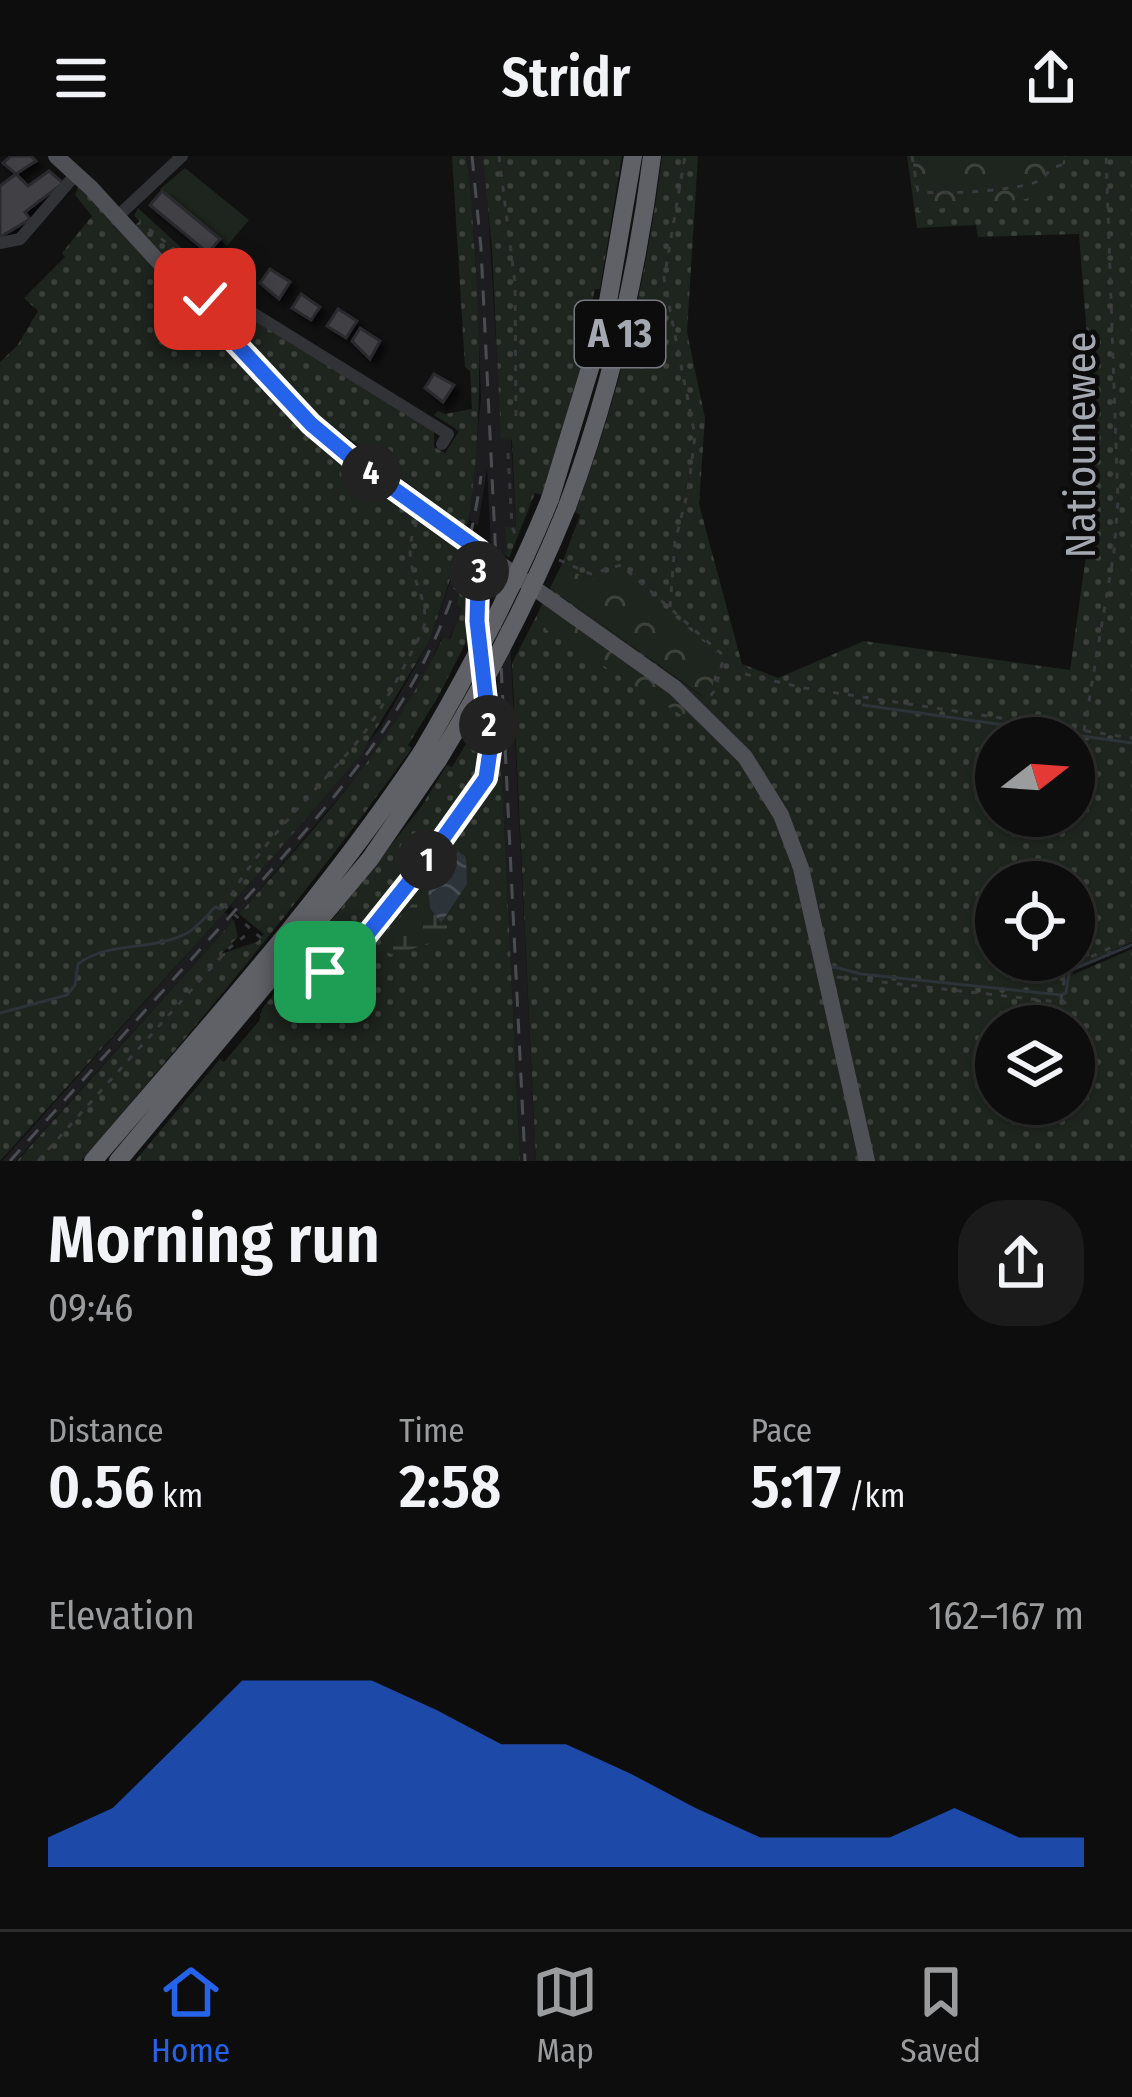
<!DOCTYPE html>
<html lang="en">
<head>
<meta charset="utf-8">
<style>
	:root { --surface:#0d0d0e; --page:#1b1b1c; --text:#f1f3f6; --muted:#9a9c9e; --line:#2d2d2e; --accent:#2563eb }
	body { margin:0; font-family:"Fira Sans Condensed",sans-serif; background:var(--page); color:var(--text); height:100vh; display:flex; flex-direction:column; font-size:45px; white-space:nowrap }
	* { box-sizing:border-box; margin:0 }
	p { font-size:39px; color:var(--muted) }
	.icon { flex:none; width:66px; height:66px; fill:none; stroke:currentColor; stroke-width:2; stroke-linecap:round; stroke-linejoin:round }
	.map { position:relative; height:1005px; overflow:hidden }
	.details { display:flex; flex-direction:column; background:var(--surface); flex:1 }
	.details>* { flex:none }
	.needle { width:78px; rotate:73deg }
	.buttons { position:absolute; left:975px; top:561px; display:grid; gap:24px }
	.buttons a { display:grid; place-items:center; width:120px; height:120px; border-radius:50%; background:var(--surface); box-shadow:0 3px 9px #0004,0 0 0 3px var(--line); font-size:60px }
	.pin { position:absolute; display:grid; place-items:center; width:102px; height:102px; color:#fff; margin:-51px; border-radius:24px; box-shadow:0 6px 18px #0006 }
	.km { position:absolute; width:60px; height:60px; margin:-30px; border-radius:50%; background:#222; color:#fff; font-size:33px; line-height:60px; text-align:center }
	.round { display:grid; place-items:center; flex:none; width:126px; height:126px; border-radius:48px; background:var(--page) }
	.summary { display:flex; align-items:center; justify-content:space-between; height:204px; padding:0 48px }
	h1 { font-size:66px; font-weight:600; line-height:90px }
	.metrics { display:grid; grid-template-columns:repeat(3,1fr); gap:18px; height:204px; padding:12px 48px }
	.metrics div { display:grid; align-content:center }
	.metrics b { font-size:60px; font-weight:600 }
	.metrics small { font-size:33px; font-weight:400 }
	.metrics p { font-size:33px }
	.chart { height:336px; padding:24px 48px }
	.chart p { display:flex; justify-content:space-between }
	.chart svg { width:100%; height:216px; margin-top:12px; fill:var(--accent); opacity:.7 }
	header { display:flex; justify-content:space-between; align-items:center; height:156px; padding:0 48px; background:var(--surface); font-size:54px; font-weight:600 }
	.menu { display:flex; justify-content:space-around; align-items:center; height:168px; border-top:3px solid var(--line); background:var(--surface); font-size:33px; color:var(--muted) }
	.menu a { display:grid; justify-items:center; gap:6px }
	.menu .on { color:var(--accent) }
	.map>svg:first-child { display:block }
	.built { fill:#1d1d1f }
	.grass { fill:url(#grass-dots); fill-rule:evenodd }
	.forest { fill:url(#forest-crowns) }
	.wetland { fill:url(#wetland-marsh) }
	.garden { fill:#1e241e }
	.water { fill:url(#water-waves) }
	.lines { fill:none; stroke-linecap:round; stroke-linejoin:round }
	.stream { stroke:#2c3339; stroke-width:3 }
	.building { fill:#404145; stroke:#2b2b2e; stroke-width:3; filter:url(#shadow) }
	.path { stroke:#393a3d; stroke-width:3; stroke-dasharray:6 9; stroke-linecap:butt }
	.minor { stroke:#323337; stroke-width:12 }
	.major { stroke:#4f5055; stroke-width:16 }
	.highway { stroke:#5f6167; stroke-width:18 }
	.rail { stroke:#4c4d51; stroke-width:3; stroke-dasharray:15 12; stroke-linecap:butt }
	.highway-bridge { stroke:#5f6167; stroke-width:18 }
	.route-casing { stroke:#fff; stroke-width:24 }
	.route { stroke:#2563eb; stroke-width:15 }
	.labels { text-anchor:middle; dominant-baseline:central; stroke-width:9; stroke-linejoin:round; paint-order:stroke }
	.shield { fill:#0c0c0d; stroke:#767980; stroke-width:3 }
	.shield-label { font-size:39px; font-weight:bold; fill:#a4a8b1 }
	.street-label { font-size:42px; fill:#a4a8b1; stroke:#0c0c0d }
</style>
</head>
<body>
<header><svg class="icon" aria-label="menu" viewBox="0 0 24 24"><path d="M4 6h16M4 12h16M4 18h16"/></svg>Stridr<svg class="icon" aria-label="share" viewBox="0 0 24 24"><path d="M12 15V3M7 8l5-5 5 5M5 13v7h14v-7"/></svg></header>
<div class="map">
<svg width="1132" height="1005" viewBox="0 0 1132 1005">
	<defs>
		<pattern id="grass-dots" width="8" height="8" patternUnits="userSpaceOnUse" patternTransform="scale(3)"><rect width="8" height="8" fill="#1e241e"/><path d="M2 2h.1M6 6h.1" fill="none" stroke="#3c413c" stroke-width="1.8" stroke-linecap="round"/></pattern>
		<pattern id="forest-crowns" width="20" height="18" patternUnits="userSpaceOnUse" patternTransform="scale(3)"><rect width="20" height="18" fill="#1e241e"/><path d="M2 6a3 3 0 1 1 6 0M12 15a3 3 0 1 1 6 0" fill="none" stroke="#3c413c"/></pattern>
		<pattern id="wetland-marsh" width="20" height="14" patternUnits="userSpaceOnUse" patternTransform="scale(3)"><rect width="20" height="14" fill="#1e241e"/><path d="M1 5h8M5 5V1M11 12h8M15 12V8" fill="none" stroke="#3c413c"/></pattern>
		<pattern id="water-waves" width="16" height="10" patternUnits="userSpaceOnUse" patternTransform="scale(3)"><rect width="16" height="10" fill="#2c3339"/><path d="M0 5q4-4 8 0t8 0" fill="none" stroke="#484e53"/></pattern>
		<filter id="shadow"><feDropShadow dx="5.5" dy="5.5" stdDeviation="3" flood-color="#0009"/></filter>
	</defs>
	<rect width="100%" height="100%" fill="#111112"/>
	<path class="built" d="M 466,0 L 483,0 L 486,19 L 502,283 L 511,283 L 516,372 L 505,372 L 506,400 L 491,390 L 487,313 L 478,370 L 469,364 L 481,242 L 475,91 Z
		M 459,401 L 469,406 L 456,448 L 463,451 L 449,483 L 442,481 L 423,524 L 376,598 L 239,758 L 231,750 L 381,571 L 429,486 Z
		M 492,413 L 507,423 L 536,1005 L 520,1005 Z
		M 225,756 L 234,764 L 16,1005 L 2,1005 Z"/>
	<path class="grass" d="M 452,0 L 466,0 L 469,20 C 479,136 486,252 468,368 L 463,369 L 319,260 L 211,147 L 223,144 L 434,269 L 434,291 L 445,297 L 459,275 L 434,259 L 438,255 L 445,258 L 472,253 L 470,215 L 465,211 Z
		M 483,0 L 622,0 L 600,133 L 595,133 L 582,189 L 587,191 L 542,339 L 535,337 L 509,402 L 506,400 L 505,371 L 516,371 L 512,284 L 501,283 L 492,93 Z
		M 662,0 L 698,0 L 687,176 L 705,262 L 699,348 L 742,508 L 778,522 L 864,485 L 1070,514 L 1092,357 L 1088,193 L 1079,78 L 978,81 L 976,69 L 917,72 L 907,0 L 1132,0 L 1132,786 L 1074,813 L 1072,819 L 1132,793 L 1132,1005 L 536,1005 L 512,507 L 537,459 L 547,474 L 638,529 L 543,446 L 550,432 L 703,541 L 591,424 L 561,410 L 580,359 L 575,356 C 619,242 647,121 662,0 ZM 996,582 L 1074,582 L 1074,660 L 996,660 ZM 996,726 L 1074,726 L 1074,804 L 996,804 ZM 996,870 L 1074,870 L 1074,948 L 996,948 Z
		M 79,30 L 376,328 L 461,391 L 429,486 L 359,601 L 226,755 L 0,1005 L 0,206 L 17,190 L 38,155 L 24,142 L 65,101 L 62,97 L 92,60 L 75,39 Z
		M 138,52 L 211,119 L 235,122 L 227,135 L 211,132 L 199,138 L 186,123 L 179,105 L 170,108 L 134,70 L 140,65 L 134,60 Z
		M 471,397 L 473,421 L 493,423 L 493,434 L 438,541 L 408,589 L 412,592 C 309,736 196,871 81,1005 L 17,1005 L 234,764 L 238,781 L 221,798 L 257,786 L 264,778 L 239,758 C 316,670 394,588 443,481 L 450,483 L 462,452 L 456,448 Z
		M 498,536 L 520,1005 L 135,1005 L 220,903 L 224,906 L 259,865 L 262,853 L 421,651 L 447,609 L 452,611 Z"/>
	<path class="forest" d="M 912,0 L 1065,0 L 1062,9 L 1066,15 L 1050,40 L 919,55 Z
		M 561,410 L 591,424 L 620,414 L 719,499 L 712,531 L 704,541 L 550,432 Z
		M 543,446 L 692,553 L 686,562 L 547,474 L 537,459 Z"/>
	<path class="wetland" d="M 428,731 L 430,752 L 450,772 L 444,782 L 394,799 L 386,796 L 382,786 L 384,779 Z"/>
	<path class="garden" d="M 185,12 L 249,64 L 227,90 L 160,33 Z"/>
	<path class="water" d="M 458,695 L 466,702 L 467,728 L 441,767 L 430,752 L 428,731 Z"/>
	<g class="lines">
		<path class="stream" d="M 863,549 L 1132,587
			M 831,810 L 861,818 L 1061,839 L 1066,837 L 1069,815 L 1132,789
			M 0,857 L 67,839 L 75,829 L 78,808 C 107,785 154,795 187,777 C 198,771 207,759 215,751 L 221,753"/>
	</g>
	<path class="building" d="M 11,0 L 31,0 L 36,5 L 16,18 L 3,7 Z
		M 49,15 L 63,27 L 25,56 L 30,63 L 0,81 L 0,30 L 16,18 L 28,30 Z
		M 162,35 L 220,83 L 208,97 L 150,49 Z
		M 270,113 L 290,126 L 279,143 L 260,127 Z
		M 301,138 L 320,151 L 311,164 L 292,152 Z
		M 338,153 L 357,165 L 346,182 L 327,170 Z
		M 360,172 L 380,185 L 370,203 L 352,185 Z
		M 434,218 L 454,229 L 443,246 L 425,232 Z"/>
	<g class="lines">
		<path class="path" d="M 499,0 L 515,127 L 516,260
			M 912,0 L 918,35 C 937,40 1022,34 1038,25 C 1049,18 1048,12 1062,9 L 1065,0
			M 149,73 L 217,127
			M 171,92 L 178,107
			M 508,297 L 512,371 L 518,384
			M 559,404 L 591,418 L 621,409 L 724,500 L 715,534 L 706,546
			M 670,451 L 675,386 L 688,335 L 695,280 L 664,123 L 685,0
			M 478,467 L 479,410
			M 745,518 L 804,532 L 1132,582
			M 1084,575 L 1114,396 L 1118,345 L 1106,0
			M 261,782 L 225,750 C 259,688 307,645 352,592 C 382,557 402,514 423,474 C 434,438 395,414 417,366
			M 303,815 L 325,816 L 346,805 L 434,695 L 486,622 L 491,606 L 487,548
			M 837,821 L 1067,847
			M 1061,844 L 1066,812 L 1132,782
			M 38,1005 L 228,793 L 250,776"/>
		<path class="minor" d="M 118,60 L 182,0
			M 0,87 L 20,83 L 76,18
			M 198,149 L 210,139 L 227,141 L 448,278 L 442,288"/>
		<path class="major" d="M 56,0 L 91,32 L 275,233 L 355,305 L 675,532 L 745,601 L 781,659 L 801,712 L 867,1005"/>
		<path class="highway" d="M 550,343 L 605,163 L 633,0
			M 567,351 C 609,239 637,119 652,0
			M 93,1005 C 207,872 325,742 422,596
			M 118,1005 L 370,703 L 438,604"/>
		<path class="rail" d="M 472,0 L 481,92 L 525,1005
			M 10,1005 C 81,926 152,847 223,768 C 349,627 455,517 481,320"/>
		<path class="highway-bridge" d="M 422,596 C 470,514 514,432 550,343
			M 438,604 C 488,522 531,440 567,351"/>
	</g>
	<g class="lines">
		<g class="route-casing">
			<path id="route" d="M 205,143 L 199,148 L 311,268 L 355,305 L 479,394 L 477,465 L 491,588 L 486,622 L 434,695 L 346,805 L 325,816"/>
		</g>
		<use href="#route" class="route"/>
	</g>
	<g class="labels">
		<rect class="shield" x="575" y="145" width="90" height="66" rx="9"/>
		<g class="shield-label">
			<text x="620" y="178">A 13</text>
		</g>
		<g class="street-label">
			<text transform="translate(1081 289) rotate(-90)">Natiounewee</text>
		</g>
	</g>
</svg>
<div class="buttons">
<a><svg class="needle" viewBox="-14 -14 28 28"><path d="M0-13l5 13h-10z" fill="#e53935"/><path d="M0 13l5-13h-10z" fill="#9a9c9e"/></svg></a>
<a><svg class="icon" aria-label="locate" viewBox="0 0 24 24"><circle cx="12" cy="12" r="6"/><path d="M12 2v4M12 18v4M2 12h4M18 12h4"/></svg></a>
<a><svg class="icon" aria-label="layers" viewBox="0 0 24 24"><path d="M12 4l9 5-9 5-9-5zM3 14l9 5 9-5"/></svg></a>
</div>
<div class="pin" style="left:325px;top:816px;background:#1e9e55"><svg class="icon" aria-label="arrive" viewBox="0 0 24 24"><path d="M6 21V4h12l-3 4 3 4H6"/></svg></div>
<div class="pin" style="left:205px;top:143px;background:#d93025"><svg class="icon" aria-label="check" viewBox="0 0 24 24"><path d="M5 12l5 5 9-10"/></svg></div>
<b class="km" style="left:427px;top:704px">1</b>
<b class="km" style="left:489px;top:569px">2</b>
<b class="km" style="left:479px;top:415px">3</b>
<b class="km" style="left:371px;top:317px">4</b>
</div>
<section class="details">
<div class="summary"><div><h1>Morning run</h1><p>09:46</p></div><a class="round"><svg class="icon" aria-label="share" viewBox="0 0 24 24"><path d="M12 15V3M7 8l5-5 5 5M5 13v7h14v-7"/></svg></a></div>
<div class="metrics">
<div><p>Distance</p><b>0.56<small> km</small></b></div>
<div><p>Time</p><b>2:58</b></div>
<div><p>Pace</p><b>5:17<small> /km</small></b></div>
</div>
<div class="chart"><p><span>Elevation</span>162–167 m</p>
<svg viewBox="0 0 160 44" preserveAspectRatio="none"><path d="M0 44V38L10 32L20 19L30 6L40 6L50 6L60 12L70 19L80 19L90 25L100 32L110 38L120 38L130 38L140 32L150 38L160 38V44z"/></svg>
</div>
</section>
<nav class="menu">
<a class="on"><svg class="icon" aria-label="home" viewBox="0 0 24 24"><path d="M3 11l9-7 9 7M6 9v11h12V9"/></svg>Home</a>
<a><svg class="icon" aria-label="map" viewBox="0 0 24 24"><path d="M3 6l6-2 6 2 6-2v14l-6 2-6-2-6 2zM9 4v14M15 6v14"/></svg>Map</a>
<a><svg class="icon" aria-label="saved" viewBox="0 0 24 24"><path d="M7 4h10v16l-5-4-5 4z"/></svg>Saved</a>
</nav>
</body>
</html>
